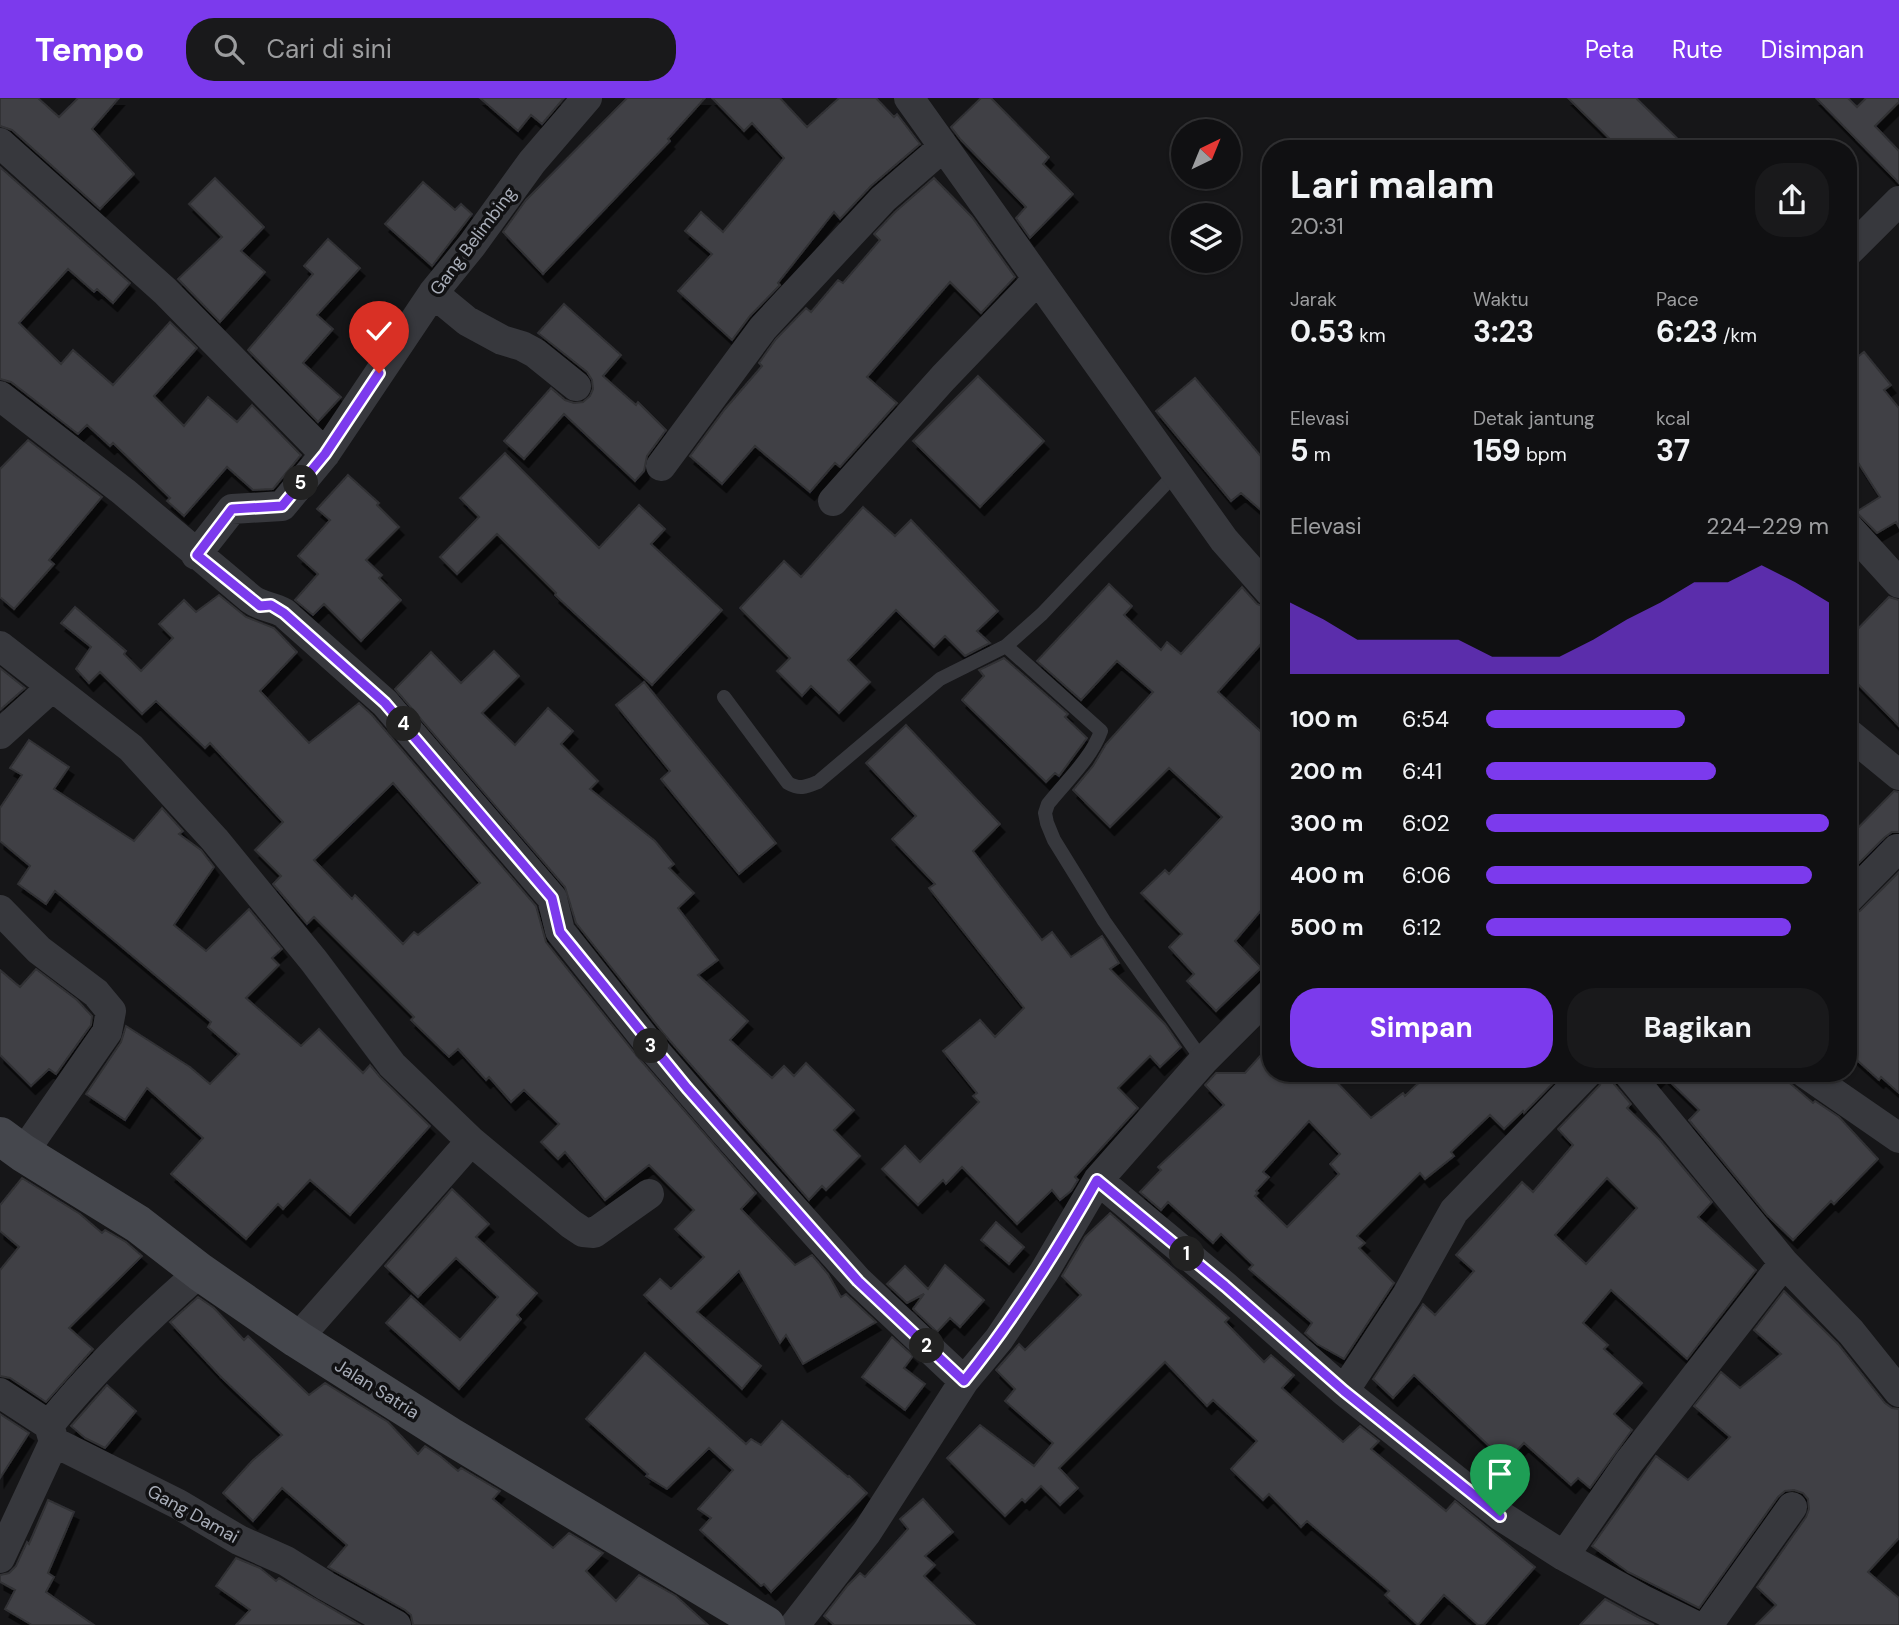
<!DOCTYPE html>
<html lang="id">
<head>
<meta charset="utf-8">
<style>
	:root { --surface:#101012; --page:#19191b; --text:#f1f3f6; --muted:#9c9d9f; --line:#303032; --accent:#7c3aed }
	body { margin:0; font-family:"DM Sans",sans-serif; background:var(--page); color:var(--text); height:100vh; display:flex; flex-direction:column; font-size:26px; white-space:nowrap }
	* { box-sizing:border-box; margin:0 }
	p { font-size:23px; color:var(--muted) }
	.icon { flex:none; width:38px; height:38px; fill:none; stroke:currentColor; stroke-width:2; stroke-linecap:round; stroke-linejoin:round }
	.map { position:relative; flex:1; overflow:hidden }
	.drawer { position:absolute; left:1262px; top:42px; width:595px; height:942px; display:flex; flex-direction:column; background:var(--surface); border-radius:28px; box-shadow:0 2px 5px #0004,0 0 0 2px var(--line) }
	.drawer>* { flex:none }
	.needle { width:46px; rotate:43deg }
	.buttons { position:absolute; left:1171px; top:21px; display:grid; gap:14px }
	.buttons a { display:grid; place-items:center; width:70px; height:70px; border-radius:50%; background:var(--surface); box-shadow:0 2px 5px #0004,0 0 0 2px var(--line); font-size:35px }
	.pin { position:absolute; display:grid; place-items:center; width:60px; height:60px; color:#fff; margin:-72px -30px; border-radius:50% 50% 50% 0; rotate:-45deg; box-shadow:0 0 7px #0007 }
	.pin .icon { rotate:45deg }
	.km { position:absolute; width:35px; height:35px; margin:-18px; border-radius:50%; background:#222; color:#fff; font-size:19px; line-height:35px; text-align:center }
	.round { display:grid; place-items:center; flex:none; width:74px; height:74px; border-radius:28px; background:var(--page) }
	.summary { display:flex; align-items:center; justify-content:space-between; height:119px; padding:0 28px }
	h1 { font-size:38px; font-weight:700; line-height:52px }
	.stats { display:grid; grid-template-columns:repeat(3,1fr); gap:10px; height:119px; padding:7px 28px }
	.stats div { display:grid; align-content:center }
	.stats b { font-size:30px; font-weight:700 }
	.stats small { font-size:19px; font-weight:400 }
	.stats p { font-size:19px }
	.chart { height:196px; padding:14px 28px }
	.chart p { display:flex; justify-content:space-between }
	.chart svg { width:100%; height:126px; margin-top:7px; fill:var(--accent); opacity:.7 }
	.cta { display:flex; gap:14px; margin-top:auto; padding:14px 28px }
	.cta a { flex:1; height:80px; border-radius:28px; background:var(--accent); color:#fff; font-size:28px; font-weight:700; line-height:80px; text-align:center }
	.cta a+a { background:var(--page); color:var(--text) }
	ul { padding:0 28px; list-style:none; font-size:23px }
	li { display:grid; grid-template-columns:112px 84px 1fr; align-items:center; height:52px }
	li i { height:18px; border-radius:9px; background:var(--accent) }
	header { display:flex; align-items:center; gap:42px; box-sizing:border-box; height:98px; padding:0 35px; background:var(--accent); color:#fff }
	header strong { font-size:33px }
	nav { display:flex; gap:38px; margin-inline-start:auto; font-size:24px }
	.search { width:490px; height:63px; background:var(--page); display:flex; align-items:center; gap:18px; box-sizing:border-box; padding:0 24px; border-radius:28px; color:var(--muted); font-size:26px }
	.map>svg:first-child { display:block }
	.building { fill:#404145; stroke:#303034; stroke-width:2; fill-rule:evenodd; filter:url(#shadow) }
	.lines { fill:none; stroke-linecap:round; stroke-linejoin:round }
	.lane { stroke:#37383d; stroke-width:14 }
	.street { stroke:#37383d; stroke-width:30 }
	.secondary { stroke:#45474d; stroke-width:38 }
	.route-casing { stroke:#fff; stroke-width:14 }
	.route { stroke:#7c3aed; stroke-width:9 }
	.labels { text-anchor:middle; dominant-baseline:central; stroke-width:7; stroke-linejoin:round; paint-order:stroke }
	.street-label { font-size:18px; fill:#a8adb8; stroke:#111113 }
</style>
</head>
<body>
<header>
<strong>Tempo</strong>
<div class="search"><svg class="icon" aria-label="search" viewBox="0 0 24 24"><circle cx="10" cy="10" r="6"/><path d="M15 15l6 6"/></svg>Cari di sini</div>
<nav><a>Peta</a><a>Rute</a><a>Disimpan</a></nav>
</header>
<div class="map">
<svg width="1899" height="1527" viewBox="0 0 1899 1527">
	<defs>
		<filter id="shadow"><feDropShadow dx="4.5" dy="8" stdDeviation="0" flood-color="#0009"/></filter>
	</defs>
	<rect width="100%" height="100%" fill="#161618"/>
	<path class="building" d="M 0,0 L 38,0 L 59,19 L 78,0 L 119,0 L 92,31 L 134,76 L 100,111 L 12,32 L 0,28 Z
		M 480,0 L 564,0 L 542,26 L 531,17 L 518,33 Z
		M 627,0 L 705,0 L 668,41 L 670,43 L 543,176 L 503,134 L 526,102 Z
		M 712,0 L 780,0 L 807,29 L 839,0 L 876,0 L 894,19 L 897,16 L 920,46 L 871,88 L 840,121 L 834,114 L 778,185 L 780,187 L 750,218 L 732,242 L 678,193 L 712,156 L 685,133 L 701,114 L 723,134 L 784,60 L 752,25 L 744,33 Z
		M 981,0 L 991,0 L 1049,59 L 1043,66 L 1073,96 L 1030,140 L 1016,120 L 1026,109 L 961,42 L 951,29 Z
		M 1568,0 L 1636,0 L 1688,51 L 1620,51 Z
		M 1816,0 L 1848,0 L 1857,9 L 1866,0 L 1899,0 L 1899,4 L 1875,28 L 1899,53 L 1899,85 Z
		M 0,69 L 130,185 L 113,205 L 97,191 L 94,194 L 68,171 L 19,225 L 61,266 L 73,252 L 113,287 L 170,224 L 197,250 L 154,298 L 184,328 L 208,299 L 237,324 L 252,307 L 301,357 L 273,391 L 253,392 L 227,369 L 184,418 L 167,403 L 170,400 L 113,345 L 110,348 L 87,327 L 78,336 L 11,284 L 0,281 Z
		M 215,80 L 264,129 L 241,153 L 265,174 L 220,224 L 178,181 L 222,139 L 189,106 Z
		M 934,80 L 972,119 L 1015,179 L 981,215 L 950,184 L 867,279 L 897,305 L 840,369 L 835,365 L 810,394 L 755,348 L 722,386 L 690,358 L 725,311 L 762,268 L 759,265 L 776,241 L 806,210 L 811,214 L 838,182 L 843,185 L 880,142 L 874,136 L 895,114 Z
		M 423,84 L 455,112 L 461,106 L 472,116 L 432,168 L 385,126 Z
		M 328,141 L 360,170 L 317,217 L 333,231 L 303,265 L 341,299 L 318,324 L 248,252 L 313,176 L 304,168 Z
		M 564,206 L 621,257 L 603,278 L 636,307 L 638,304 L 666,332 L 647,358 L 644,373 L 635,383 L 564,316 L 524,361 L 504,343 L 551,290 L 565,302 L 574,305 L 583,304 L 590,298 L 593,291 L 592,282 L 587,274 L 538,235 Z
		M 1864,254 L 1891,287 L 1884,292 L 1899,310 L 1899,429 L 1896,424 L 1877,435 L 1856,414 L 1880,399 L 1848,349 L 1848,266 Z
		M 978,278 L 1044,343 L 980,409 L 913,343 Z
		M 1195,280 L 1270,369 L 1270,420 L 1241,395 L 1231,403 L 1156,313 Z
		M 28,342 L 102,399 L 49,462 L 54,466 L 14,511 L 0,499 L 0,371 Z
		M 505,355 L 599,450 L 639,407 L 665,431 L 651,446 L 722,512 L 652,587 L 555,497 L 556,495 L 497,436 L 457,476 L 440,459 L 479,419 L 460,400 Z
		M 348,377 L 379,405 L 377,407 L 399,429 L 366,462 L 382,477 L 379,480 L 401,502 L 361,543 L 324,506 L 313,517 L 295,502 L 318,476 L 298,458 L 330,422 L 317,411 Z
		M 863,409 L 895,438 L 911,422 L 998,513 L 977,533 L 990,545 L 965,558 L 945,538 L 934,549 L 896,512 L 848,562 L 870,584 L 839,615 L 811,588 L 802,598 L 777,573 L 790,560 L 740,510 L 784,463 L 801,479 Z
		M 1109,486 L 1132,508 L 1124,517 L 1161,552 L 1167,544 L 1181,556 L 1242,489 L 1257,506 L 1270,511 L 1270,536 L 1218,594 L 1270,642 L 1270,802 L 1235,843 L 1261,870 L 1216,913 L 1187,883 L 1194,876 L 1169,849 L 1182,836 L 1141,795 L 1165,772 L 1169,776 L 1222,719 L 1169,670 L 1110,729 L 1073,692 L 1093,668 L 1106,646 L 1153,594 L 1117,563 L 1081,602 L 1037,563 Z
		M 219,497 L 246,519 L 274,530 L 297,554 L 260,593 L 309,645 L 359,605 L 372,617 L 536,808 L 546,844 L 637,958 L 756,1095 L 741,1111 L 795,1167 L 812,1157 L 828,1176 L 841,1199 L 846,1196 L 876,1224 L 803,1266 L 786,1237 L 780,1245 L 739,1173 L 697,1214 L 761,1268 L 742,1291 L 644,1197 L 660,1181 L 671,1191 L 704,1159 L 675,1131 L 694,1112 L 649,1067 L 605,1102 L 565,1054 L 558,1061 L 541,1044 L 559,1026 L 524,992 L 511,1004 L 489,979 L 486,982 L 458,951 L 449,959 L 411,922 L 414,919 L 314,819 L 307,826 L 273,786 L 281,778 L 255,752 L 283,724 L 210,645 L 205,650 L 156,603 L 142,616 L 100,574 L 89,585 L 76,571 L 91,549 L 61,525 L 75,509 L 126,553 L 124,556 L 141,573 L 173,540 L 159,526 L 184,502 L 196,514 ZM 393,685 L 480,785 L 418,837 L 414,834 L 403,846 L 355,797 L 352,801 L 314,762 Z
		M 1889,499 L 1899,502 L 1899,628 L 1848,576 L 1848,541 Z
		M 494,553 L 519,578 L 482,615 L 515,647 L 548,610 L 573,633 L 561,646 L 598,683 L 590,691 L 655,743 L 674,766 L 669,770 L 694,795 L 678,810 L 718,862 L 698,877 L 748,923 L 730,942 L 772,980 L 784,968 L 794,978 L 806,965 L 854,1012 L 834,1032 L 860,1058 L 826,1092 L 822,1088 L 809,1102 L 664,936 L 576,825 L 565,789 L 395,591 L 431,554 L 461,585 Z
		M 1004,560 L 1068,616 L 1065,619 L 1087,640 L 1059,678 L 1055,675 L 1046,684 L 962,602 L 984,578 L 979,572 Z
		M 0,570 L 25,590 L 0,612 Z
		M 644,584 L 776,745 L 739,776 L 661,681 L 670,673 L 616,607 Z
		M 906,627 L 1000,726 L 973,753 L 1042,842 L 1052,834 L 1071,859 L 1102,838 L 1119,865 L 1110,871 L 1165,926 L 1181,949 L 1160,969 L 1150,958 L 1118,990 L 1138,1010 L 1075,1079 L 1078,1082 L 1071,1093 L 1060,1102 L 1052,1092 L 1017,1126 L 962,1069 L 946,1086 L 943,1082 L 918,1107 L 882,1071 L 905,1048 L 920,1064 L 979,1004 L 973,998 L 977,995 L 943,953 L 980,922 L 995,939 L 1024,910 L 929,790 L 935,786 L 892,741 L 916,718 L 866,665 Z
		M 29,642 L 69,669 L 54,691 L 134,743 L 162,710 L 183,733 L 179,736 L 201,752 L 214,769 L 174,827 L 206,853 L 249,811 L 282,851 L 272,860 L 279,867 L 246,900 L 301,948 L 319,931 L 363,975 L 370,967 L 380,979 L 430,1028 L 350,1117 L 310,1082 L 283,1111 L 278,1106 L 246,1141 L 171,1076 L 203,1040 L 147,990 L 125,1022 L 86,996 L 121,944 L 126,928 L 190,969 L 210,986 L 239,956 L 208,929 L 211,924 L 55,793 L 46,806 L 18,786 L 30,768 L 0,743 L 0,710 L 22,677 L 10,670 Z
		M 1894,693 L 1899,694 L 1899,734 L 1892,734 L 1885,739 L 1857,767 L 1848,759 L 1848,740 Z
		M 1899,774 L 1899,995 L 1881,979 L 1879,982 L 1848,954 L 1848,818 L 1860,813 Z
		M 36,871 L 77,902 L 92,918 L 91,927 L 56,976 L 49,971 L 31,988 L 0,957 L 0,872 L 20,889 Z
		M 1270,947 L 1270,975 L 1328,975 L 1371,1020 L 1403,995 L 1405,998 L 1429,975 L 1563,975 L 1524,1015 L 1523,1013 L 1504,1031 L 1490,1017 L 1451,1054 L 1454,1058 L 1425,1081 L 1420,1075 L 1357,1138 L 1365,1145 L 1359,1150 L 1394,1185 L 1344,1261 L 1317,1246 L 1305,1235 L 1312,1225 L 1249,1171 L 1253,1167 L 1221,1136 L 1213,1145 L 1168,1104 L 1161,1112 L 1140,1094 L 1161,1072 L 1158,1069 L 1224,1007 L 1205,987 L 1216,975 L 1245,975 ZM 1309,1023 L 1340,1056 L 1330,1066 L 1339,1076 L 1287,1129 L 1255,1098 L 1258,1095 L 1256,1093 L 1269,1079 L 1263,1074 Z
		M 1604,975 L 1611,975 L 1614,986 L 1631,1006 L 1627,1010 L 1660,1042 L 1712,1104 L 1698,1119 L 1756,1172 L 1687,1261 L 1611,1192 L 1583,1225 L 1608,1247 L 1604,1251 L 1642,1285 L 1614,1316 L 1632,1332 L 1590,1390 L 1578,1380 L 1571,1387 L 1524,1345 L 1506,1364 L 1414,1277 L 1393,1300 L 1373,1281 L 1423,1206 L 1435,1217 L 1474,1173 L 1456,1157 L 1522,1084 L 1533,1094 L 1573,1047 L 1558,1031 L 1600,987 ZM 1607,1080 L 1637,1110 L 1586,1166 L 1555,1137 Z
		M 1650,975 L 1778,975 L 1813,1005 L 1815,1003 L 1839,1019 L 1878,1061 L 1834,1106 L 1831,1103 L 1793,1142 L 1767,1117 L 1689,1022 L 1699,1012 L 1662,976 L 1656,982 Z
		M 22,1080 L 80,1116 L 102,1135 L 105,1132 L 126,1144 L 142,1158 L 69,1230 L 93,1251 L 46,1304 L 10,1280 L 0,1278 L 0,1172 L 19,1149 L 0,1133 L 0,1107 Z
		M 452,1091 L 489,1126 L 476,1139 L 537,1195 L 517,1217 L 521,1221 L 459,1291 L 386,1225 L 411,1198 L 460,1242 L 498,1199 L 456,1160 L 418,1199 L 385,1168 Z
		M 1110,1115 L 1229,1220 L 1225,1224 L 1264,1264 L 1271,1257 L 1294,1277 L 1282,1290 L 1343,1344 L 1360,1328 L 1379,1343 L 1371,1351 L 1446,1413 L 1455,1403 L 1535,1469 L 1484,1527 L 1478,1527 L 1444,1497 L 1418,1527 L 1385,1497 L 1389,1493 L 1307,1423 L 1301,1429 L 1269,1396 L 1263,1402 L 1231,1371 L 1257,1343 L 1213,1302 L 1207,1308 L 1165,1264 L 1059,1370 L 1078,1390 L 1060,1407 L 1041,1388 L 1025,1404 L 1022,1401 L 1005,1418 L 947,1360 L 980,1327 L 1034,1368 L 1053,1345 L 1005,1303 L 1015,1291 L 996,1272 L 1019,1246 L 1025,1252 L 1081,1197 L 1062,1178 L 1085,1139 Z
		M 996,1124 L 1024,1149 L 1009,1166 L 981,1142 Z
		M 945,1167 L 984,1202 L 960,1229 L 950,1220 L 937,1234 L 913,1211 L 924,1196 L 907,1205 L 887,1186 L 905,1168 L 928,1191 Z
		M 1784,1193 L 1838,1246 L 1885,1305 L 1892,1310 L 1899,1311 L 1899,1440 L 1868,1474 L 1899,1500 L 1899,1527 L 1756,1527 L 1776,1507 L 1757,1489 L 1806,1419 L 1809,1411 L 1808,1401 L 1803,1395 L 1794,1392 L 1785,1393 L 1778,1399 L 1699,1510 L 1628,1474 L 1592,1448 L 1656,1358 L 1688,1382 L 1730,1339 L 1694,1308 L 1721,1274 L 1740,1290 L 1781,1256 L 1754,1232 Z
		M 198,1199 L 214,1210 L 244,1242 L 248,1238 L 309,1297 L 325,1285 L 388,1324 L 418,1356 L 425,1348 L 440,1358 L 458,1373 L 461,1370 L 500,1393 L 493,1401 L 553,1450 L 569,1435 L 603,1455 L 586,1473 L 616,1503 L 639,1477 L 676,1498 L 708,1527 L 413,1527 L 411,1517 L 405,1512 L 328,1469 L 347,1447 L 282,1390 L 253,1423 L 223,1395 L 252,1363 L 282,1337 L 221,1279 L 170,1224 Z
		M 892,1239 L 913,1258 L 904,1270 L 925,1286 L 905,1312 L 862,1279 Z
		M 645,1255 L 746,1346 L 751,1341 L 761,1347 L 782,1323 L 848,1379 L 849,1378 L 867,1395 L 771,1494 L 764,1486 L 761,1488 L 700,1432 L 711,1420 L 698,1411 L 733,1372 L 709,1350 L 667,1391 L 646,1378 L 648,1376 L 586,1321 Z
		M 107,1287 L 136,1313 L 105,1350 L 85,1340 L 71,1328 Z
		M 0,1316 L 29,1335 L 0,1380 Z
		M 923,1401 L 953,1434 L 925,1458 L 935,1467 L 924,1478 L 975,1527 L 834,1527 L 824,1518 L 848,1487 L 860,1475 L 865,1479 L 908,1431 L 900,1421 Z
		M 48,1402 L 74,1414 L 48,1475 L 54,1479 L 46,1494 L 94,1527 L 32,1527 L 5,1511 L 15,1492 L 0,1484 L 0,1477 L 9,1475 L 16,1468 L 27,1444 L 29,1446 Z
		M 236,1460 L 260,1470 L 276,1483 L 279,1480 L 360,1527 L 236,1527 L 250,1512 L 216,1488 Z
		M 1605,1501 L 1636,1518 L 1654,1527 L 1580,1527 Z"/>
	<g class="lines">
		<path class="lane" d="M 1176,375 L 1042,516 L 1006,548 L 1101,633 C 1091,661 1066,683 1048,706 L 1045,715 L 1047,725 L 1054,742 L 1104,823 L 1203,963
			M 724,599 L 788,685 C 800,692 806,689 818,684 L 940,581 L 1006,548"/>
		<path class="street" d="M 909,0 L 1224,442 L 1270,494
			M 0,45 L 165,193 L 325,356
			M 1848,154 L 1899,103
			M 433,195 L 467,223 L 502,242 L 522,248 L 535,255 L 576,288
			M 0,298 L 124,394 L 251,501 C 263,510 270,507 284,515 L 385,605 L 552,800 L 560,833 L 650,947 L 724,1033 L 858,1183 L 964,1283
			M 661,368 L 763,230 L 883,101 L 943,49
			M 833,403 L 943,280 L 1038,181
			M 1848,429 L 1899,485
			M 196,457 L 232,411 L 282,408 L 325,356 L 433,195 L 472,147 L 532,64 L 587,0
			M 0,548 L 131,650 L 215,742 L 314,863 L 392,967 L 471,1043 L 571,1126 L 583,1134 L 594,1135 L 649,1096
			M 1848,635 L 1899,677
			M 0,636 L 51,590
			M 1848,801 L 1897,751 L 1899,753
			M 0,812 L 39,852 L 96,895 L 111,913 L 107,934 L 23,1055
			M 1628,975 L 1784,1165 L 1851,1234 L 1899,1294
			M 1805,975 L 1899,1040
			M 1098,1082 L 1225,1188 L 1344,1293 L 1501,1418 L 1564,1458 L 1645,1503 L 1694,1527
			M 297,1241 L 471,1043
			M 1344,1293 L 1407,1197 L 1454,1113 L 1587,975
			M 0,1295 L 49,1327 L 54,1344 L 178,1406 L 239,1442 L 286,1463 L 326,1488 L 396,1527
			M 49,1327 C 95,1270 145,1222 200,1174
			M 1564,1458 L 1629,1364 L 1784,1165
			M 0,1460 L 54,1344
			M 795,1527 L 867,1434 L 964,1283 L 999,1241 L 1044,1174 L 1098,1082 L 1203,963 L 1270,896
			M 1708,1527 L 1792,1409"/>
		<path class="secondary" d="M 0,1038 L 23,1055 L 138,1126 L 200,1174 L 297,1241 L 450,1338 L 766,1527"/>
	</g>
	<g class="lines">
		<g class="route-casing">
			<path id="route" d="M 379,275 L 325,356 L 282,408 L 232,411 L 197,457 L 260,508 L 271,507 L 284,515 L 385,605 L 552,800 L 560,834 L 687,990 L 858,1183 L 964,1283 C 1015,1220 1057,1153 1097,1082 L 1225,1188 L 1344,1293 L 1500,1418"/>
		</g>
		<use href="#route" class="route"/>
	</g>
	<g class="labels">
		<g class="street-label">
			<text transform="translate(473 143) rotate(-53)">Gang Belimbing</text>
			<text transform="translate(377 1291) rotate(32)">Jalan Satria</text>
			<text transform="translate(193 1416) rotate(29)">Gang Damai</text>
		</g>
	</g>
</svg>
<div class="buttons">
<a><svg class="needle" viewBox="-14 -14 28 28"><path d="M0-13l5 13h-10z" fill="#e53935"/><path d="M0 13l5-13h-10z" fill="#9c9d9f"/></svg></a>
<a><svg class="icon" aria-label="layers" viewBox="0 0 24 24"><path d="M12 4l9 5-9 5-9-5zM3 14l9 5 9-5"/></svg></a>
</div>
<div class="pin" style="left:1500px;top:1418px;background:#1e9e55"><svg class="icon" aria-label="arrive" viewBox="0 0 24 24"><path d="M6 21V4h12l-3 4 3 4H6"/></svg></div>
<div class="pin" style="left:379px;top:275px;background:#d93025"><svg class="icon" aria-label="check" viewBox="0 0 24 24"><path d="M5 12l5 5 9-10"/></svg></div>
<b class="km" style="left:1187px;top:1156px">1</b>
<b class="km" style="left:927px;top:1248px">2</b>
<b class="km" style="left:651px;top:948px">3</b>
<b class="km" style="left:404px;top:626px">4</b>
<b class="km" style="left:301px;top:385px">5</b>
<section class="drawer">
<div class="summary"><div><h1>Lari malam</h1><p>20:31</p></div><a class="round"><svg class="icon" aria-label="share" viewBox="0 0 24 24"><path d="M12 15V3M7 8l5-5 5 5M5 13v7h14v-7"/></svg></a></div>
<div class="stats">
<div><p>Jarak</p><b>0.53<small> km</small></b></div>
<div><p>Waktu</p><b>3:23</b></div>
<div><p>Pace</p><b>6:23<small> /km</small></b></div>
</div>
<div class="stats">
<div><p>Elevasi</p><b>5<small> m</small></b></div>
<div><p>Detak jantung</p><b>159<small> bpm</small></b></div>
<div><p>kcal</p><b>37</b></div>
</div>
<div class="chart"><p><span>Elevasi</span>224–229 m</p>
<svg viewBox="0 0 160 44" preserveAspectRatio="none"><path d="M0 44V19L10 25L20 32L30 32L40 32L50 32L60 38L70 38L80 38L90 32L100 25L110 19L120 12L130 12L140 6L150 12L160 19V44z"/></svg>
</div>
<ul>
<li><b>100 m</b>6:54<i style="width:58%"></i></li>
<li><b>200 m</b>6:41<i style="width:67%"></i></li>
<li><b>300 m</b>6:02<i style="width:100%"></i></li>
<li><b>400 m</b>6:06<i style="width:95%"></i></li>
<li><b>500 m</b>6:12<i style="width:89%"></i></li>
</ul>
<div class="cta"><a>Simpan</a><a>Bagikan</a></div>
</section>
</div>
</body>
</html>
